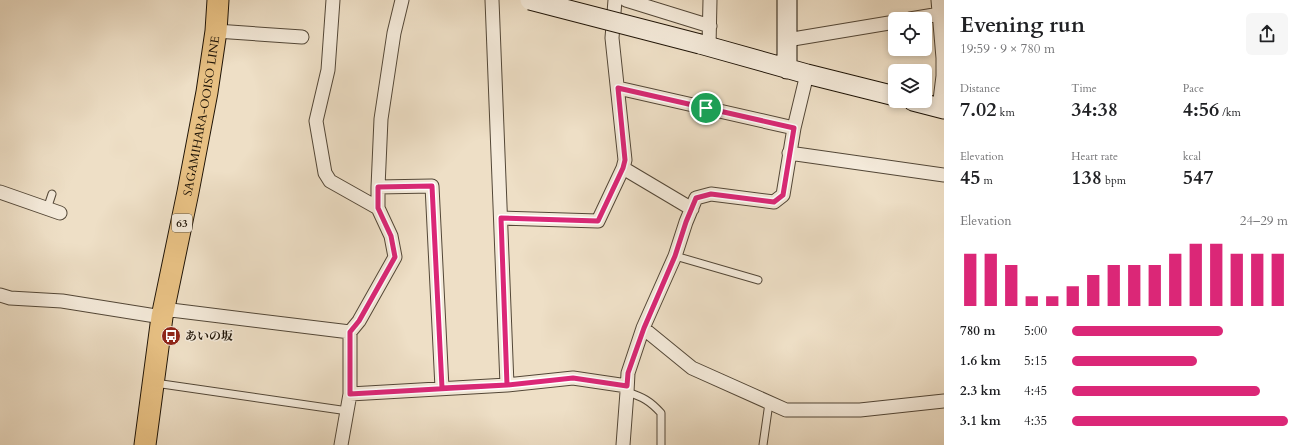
<!DOCTYPE html>
<html lang="en">
<head>
<meta charset="utf-8">
<style>
	:root { --surface:#fff; --page:#f6f6f6; --text:#202124; --muted:#757577; --accent:#db2777 }
	body { margin:0; font-family:Cardo,"Noto Serif JP",serif; background:var(--page); color:var(--text); height:100vh; display:flex; flex-direction:column; font-size:15px; white-space:nowrap }
	* { box-sizing:border-box; margin:0 }
	p { font-size:13px; color:var(--muted) }
	.icon { flex:none; width:22px; height:22px; fill:none; stroke:currentColor; stroke-width:2; stroke-linecap:round; stroke-linejoin:round }
	.map { position:relative; flex:1; overflow:hidden }
	.details { display:flex; flex-direction:column; background:var(--surface); width:360px }
	.details>* { flex:none }
	.tools { position:absolute; left:888px; top:12px; display:grid; gap:8px }
	.tools a { display:grid; place-items:center; width:44px; height:44px; border-radius:6px; background:var(--surface); box-shadow:0 2px 6px #0003; font-size:20px }
	.pin { position:absolute; display:grid; place-items:center; width:34px; height:34px; color:#fff; margin:-17px; border:2px solid #fff; border-radius:50%; box-shadow:0 1px 4px #0007 }
	.round { display:grid; place-items:center; flex:none; width:42px; height:42px; border-radius:6px; background:var(--page) }
	.overview { display:flex; align-items:center; justify-content:space-between; height:68px; padding:0 16px }
	h1 { font-size:22px; font-weight:800; line-height:30px }
	.figures { display:grid; grid-template-columns:repeat(3,1fr); gap:6px; height:68px; padding:4px 16px }
	.figures div { display:grid; align-content:center }
	.figures b { font-size:20px; font-weight:800 }
	.figures small { font-size:11px; font-weight:400 }
	.figures p { font-size:11px }
	.chart { height:112px; padding:8px 16px }
	.chart p { display:flex; justify-content:space-between }
	.chart svg { width:100%; height:72px; margin-top:4px; stroke:var(--accent); stroke-width:6 }
	ul { padding:0 16px; list-style:none; font-size:13px }
	li { display:grid; grid-template-columns:64px 48px 1fr; align-items:center; height:30px }
	li i { height:10px; border-radius:5px; background:var(--accent) }
	main { display:flex; flex:1; min-height:0 }
	.map>svg:first-child { display:block }
	.lines { fill:none; stroke-linecap:round; stroke-linejoin:round }
	.lane-casing { stroke:#534737; stroke-width:9 }
	.street-casing { stroke:#534737; stroke-width:15 }
	.secondary-casing { stroke:#1f1407; stroke-width:21 }
	.primary-casing { stroke:#1f1407; stroke-width:23 }
	.lane { stroke:#f4eada; stroke-width:7 }
	.street { stroke:#f4eada; stroke-width:13 }
	.secondary { stroke:#f4eada; stroke-width:19 }
	.primary { stroke:#e7c083; stroke-width:21 }
	.secondary-bridge-casing { stroke:#1f1407; stroke-width:21; stroke-linecap:butt }
	.secondary-bridge { stroke:#f4eada; stroke-width:19 }
	.route-casing { stroke:#fff; stroke-width:8 }
	.route { stroke:#db2777; stroke-width:5 }
	.labels { text-anchor:middle; dominant-baseline:central; stroke-width:3; stroke-linejoin:round; paint-order:stroke }
	.shield { fill:#f4eada; stroke:#5f5446; stroke-width:1 }
	.shield-label { font-size:11px; font-weight:bold; fill:#1f1407 }
	.street-label { font-size:12px; fill:#1f1407; stroke:#f4eada }
	.poi-label { font-size:12px; font-weight:bold; fill:#1f1407; stroke:#f4eada; text-anchor:start }
</style>
</head>
<body>
<main>
<div class="map">
<svg width="944" height="445" viewBox="0 0 944 445">
	<rect width="100%" height="100%" fill="#eedfc6"/>
	<filter id="stains"><feTurbulence type="fractalNoise" baseFrequency=".005" numOctaves="4"/><feColorMatrix values="0 0 0 0 .2 0 0 0 0 .09 0 0 0 0 .02 0 0 0 .5 -.17"/></filter>
	<radialGradient id="worn" r=".72"><stop offset=".6" stop-color="#630" stop-opacity="0"/><stop offset="1" stop-color="#630" stop-opacity=".3"/></radialGradient>
	<g class="lines">
		<g class="lane-casing">
			<path id="lane" d="M 47,209 L 52,194
				M 675,256 L 758,280
				M 155,383 L 348,411
				M 627,392 C 643,397 650,401 661,413 L 661,445
				M 763,445 L 769,403"/>
		</g>
		<g class="street-casing">
			<path id="street" d="M 333,0 L 328,70 L 316,121 L 325,173 L 330,181 L 378,208
				M 492,0 L 507,385
				M 626,0 L 710,26
				M 938,0 L 943,58 L 943,76 L 939,108
				M 910,19 L 940,14
				M 216,31 L 302,37
				M 787,40 L 895,22
				M 709,46 L 710,0
				M 618,88 L 794,128
				M 789,153 L 944,175
				M 623,168 L 692,209
				M 378,187 L 432,186 L 442,388
				M 0,192 L 60,213
				M 501,218 L 598,221 L 623,168 L 625,160 L 612,38 L 615,0
				M 0,295 L 10,298 L 62,301 L 162,317
				M 163,309 L 350,332
				M 643,328 L 692,368 L 786,410 L 860,410 L 944,401
				M 350,394 L 507,385 L 573,378 L 627,386
				M 341,445 L 350,394 L 350,332 L 359,321 L 395,257 L 391,236 L 378,208 L 378,187 L 381,119 L 394,33 L 402,0
				M 623,445 L 627,392 L 628,373 L 643,328 L 675,256 L 686,222 L 696,198 L 711,194 L 774,202 L 783,195 L 794,128 L 807,74"/>
		</g>
		<g class="secondary-casing">
			<path id="secondary" d="M 700,44 L 807,74 L 895,96
				M 787,69 L 787,0
				M 913,101 L 944,109"/>
		</g>
		<g class="primary-casing">
			<g id="primary">
				<path id="s1" d="M 145,445 L 162,317 L 188,192 L 207,92 L 216,31 L 218,0"/>
			</g>
		</g>
		<use href="#lane" class="lane"/>
		<use href="#street" class="street"/>
		<use href="#secondary" class="secondary"/>
		<use href="#primary" class="primary"/>
		<g class="secondary-bridge-casing">
			<path id="secondary-bridge" d="M 530,0 L 700,44"/>
		</g>
		<use href="#secondary-bridge" class="secondary-bridge"/>
	</g>
	<g class="lines">
		<g class="route-casing">
			<path id="route" d="M 706,108 L 618,88 L 625,160 L 623,168 L 598,221 L 501,218 L 507,385 L 442,388 L 432,186 L 378,187 L 378,208 L 391,236 L 395,257 L 359,321 L 350,332 L 350,394 L 507,385 L 573,378 L 627,386 L 628,373 L 644,328 L 675,256 L 686,222 L 696,198 L 711,194 L 774,202 L 783,195 L 794,128 L 706,108"/>
		</g>
		<use href="#route" class="route"/>
	</g>
	<defs>
		<g id="bus-disc" transform="scale(1)"><circle r="9.5" fill="#8f2418" stroke="#f4eada"/><path d="M-5-6H5V4H4V6H2V4H-2V6H-4V4H-5ZM-3.5-4V0h7V-4ZM-3.5 1.2v1.5H-2V1.2ZM2 1.2v1.5H3.5V1.2Z" fill="#fff"/></g>
	</defs>
	<g fill-rule="evenodd">
		<use href="#bus-disc" x="171" y="336"/>
	</g>
	<g class="labels">
		<rect class="shield" x="172" y="214" width="20" height="18" rx="3"/>
		<g class="shield-label">
			<text x="182" y="223">63</text>
		</g>
		<g class="street-label">
			<text stroke="none"><textPath href="#s1" startOffset="334">SAGAMIHARA-OOISO LINE</textPath></text>
		</g>
		<g class="poi-label">
			<text x="185" y="336">あいの坂</text>
		</g>
	</g>
	<rect width="100%" height="100%" filter="url(#stains)"/>
	<rect width="100%" height="100%" fill="url(#worn)"/>
</svg>
<div class="tools">
<a><svg class="icon" aria-label="locate" viewBox="0 0 24 24"><circle cx="12" cy="12" r="6"/><path d="M12 2v4M12 18v4M2 12h4M18 12h4"/></svg></a>
<a><svg class="icon" aria-label="layers" viewBox="0 0 24 24"><path d="M12 4l9 5-9 5-9-5zM3 14l9 5 9-5"/></svg></a>
</div>
<div class="pin" style="left:706px;top:108px;background:#1e9e55"><svg class="icon" aria-label="arrive" viewBox="0 0 24 24"><path d="M6 21V4h12l-3 4 3 4H6"/></svg></div>
</div>
<section class="details">
<div class="overview"><div><h1>Evening run</h1><p>19:59 · 9 × 780 m</p></div><a class="round"><svg class="icon" aria-label="share" viewBox="0 0 24 24"><path d="M12 15V3M7 8l5-5 5 5M5 13v7h14v-7"/></svg></a></div>
<div class="figures">
<div><p>Distance</p><b>7.02<small> km</small></b></div>
<div><p>Time</p><b>34:38</b></div>
<div><p>Pace</p><b>4:56<small> /km</small></b></div>
</div>
<div class="figures">
<div><p>Elevation</p><b>45<small> m</small></b></div>
<div><p>Heart rate</p><b>138<small> bpm</small></b></div>
<div><p>kcal</p><b>547</b></div>
</div>
<div class="chart"><p><span>Elevation</span>24–29 m</p>
<svg viewBox="0 0 160 44" preserveAspectRatio="none"><path d="M5 44V12M15 44V12M25 44V19M35 44V38M45 44V38M55 44V32M65 44V25M75 44V19M85 44V19M95 44V19M105 44V12M115 44V6M125 44V6M135 44V12M145 44V12M155 44V12"/></svg>
</div>
<ul>
<li><b>780 m</b>5:00<i style="width:70%"></i></li>
<li><b>1.6 km</b>5:15<i style="width:58%"></i></li>
<li><b>2.3 km</b>4:45<i style="width:87%"></i></li>
<li><b>3.1 km</b>4:35<i style="width:100%"></i></li>
</ul>
</section>
</main>
</body>
</html>
